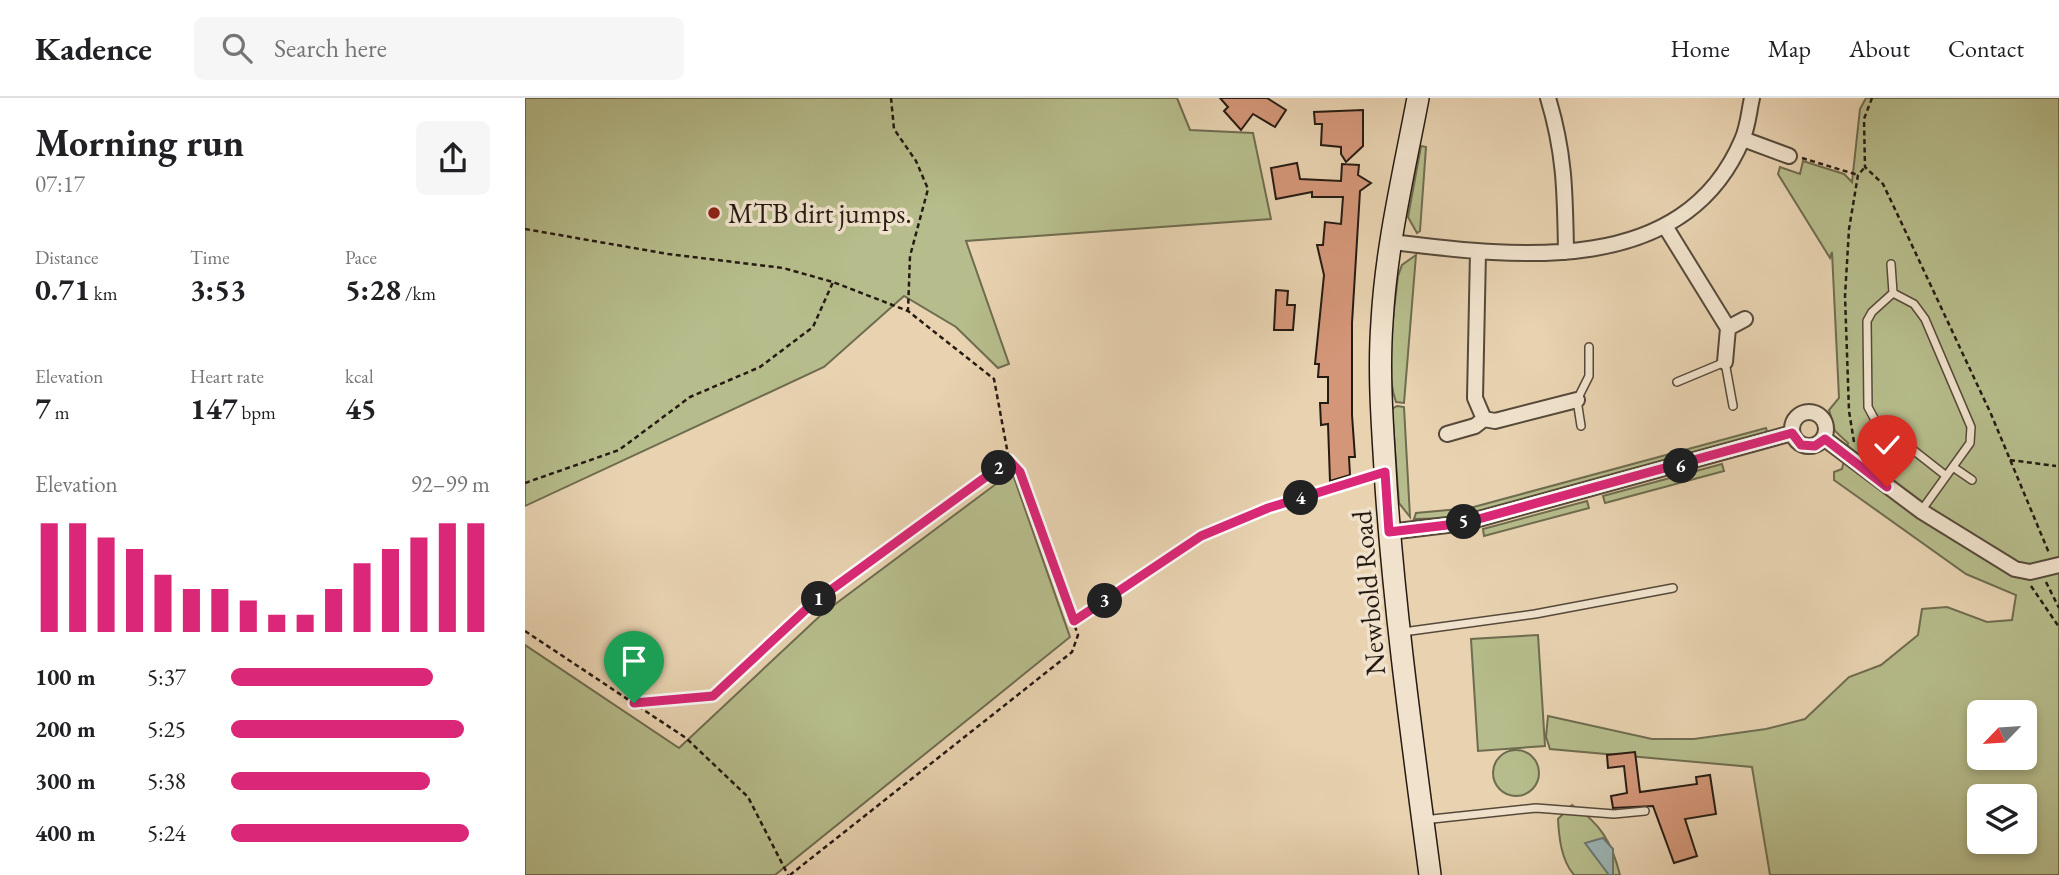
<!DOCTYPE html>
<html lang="en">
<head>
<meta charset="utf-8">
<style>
	:root { --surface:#fff; --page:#f6f6f6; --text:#202124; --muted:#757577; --line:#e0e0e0; --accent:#db2777 }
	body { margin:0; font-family:"EB Garamond",serif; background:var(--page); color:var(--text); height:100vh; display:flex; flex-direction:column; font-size:26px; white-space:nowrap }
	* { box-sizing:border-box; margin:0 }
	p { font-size:23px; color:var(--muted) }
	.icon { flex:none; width:38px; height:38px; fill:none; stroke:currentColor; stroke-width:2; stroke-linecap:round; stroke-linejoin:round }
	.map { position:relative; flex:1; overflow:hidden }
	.drawer { display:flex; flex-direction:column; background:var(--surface); width:525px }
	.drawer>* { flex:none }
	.needle { width:46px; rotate:245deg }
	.controls { position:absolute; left:1442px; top:602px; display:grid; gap:14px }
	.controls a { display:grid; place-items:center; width:70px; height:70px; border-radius:10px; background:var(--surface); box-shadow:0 4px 10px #0003; font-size:35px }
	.pin { position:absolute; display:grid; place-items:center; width:60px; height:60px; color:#fff; margin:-72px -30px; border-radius:50% 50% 50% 0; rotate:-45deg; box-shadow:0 0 7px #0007 }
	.pin .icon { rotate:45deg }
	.km { position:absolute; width:35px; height:35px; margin:-18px; border-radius:50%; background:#222; color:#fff; font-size:19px; line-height:35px; text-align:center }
	.round { display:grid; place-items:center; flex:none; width:74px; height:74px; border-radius:10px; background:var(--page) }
	.overview { display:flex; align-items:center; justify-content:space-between; height:119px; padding:0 35px }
	h1 { font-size:38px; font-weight:700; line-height:52px }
	.figures { display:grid; grid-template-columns:repeat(3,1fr); gap:10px; height:119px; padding:7px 35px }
	.figures div { display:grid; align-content:center }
	.figures b { font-size:30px; font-weight:700 }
	.figures small { font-size:19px; font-weight:400 }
	.figures p { font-size:19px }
	.chart { height:196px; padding:14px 35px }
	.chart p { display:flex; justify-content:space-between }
	.chart svg { width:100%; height:126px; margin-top:7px; stroke:var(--accent); stroke-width:6 }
	ul { padding:0 35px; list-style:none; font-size:23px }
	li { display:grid; grid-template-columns:112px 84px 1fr; align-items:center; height:52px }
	li i { height:18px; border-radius:9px; background:var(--accent) }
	header { display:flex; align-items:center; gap:42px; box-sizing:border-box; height:98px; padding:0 35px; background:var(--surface); border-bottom:2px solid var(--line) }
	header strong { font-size:33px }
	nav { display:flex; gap:38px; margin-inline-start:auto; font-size:24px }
	.search { width:490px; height:63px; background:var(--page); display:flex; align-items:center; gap:18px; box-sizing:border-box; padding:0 24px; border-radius:10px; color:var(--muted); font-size:26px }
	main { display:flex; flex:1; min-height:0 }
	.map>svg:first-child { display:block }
	.green { fill:#b6bc8b; stroke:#6e6c4f; stroke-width:2; fill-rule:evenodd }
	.water { fill:#9bb5b5; stroke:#6c7774; stroke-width:2 }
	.building { fill:#d39678; stroke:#261b13; stroke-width:2 }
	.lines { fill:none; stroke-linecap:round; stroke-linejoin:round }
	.service-casing { stroke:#56493a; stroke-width:10 }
	.minor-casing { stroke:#56493a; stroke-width:18 }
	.secondary-casing { stroke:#261b13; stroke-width:24 }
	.path { stroke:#261b13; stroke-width:2.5; stroke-dasharray:5 3.5; stroke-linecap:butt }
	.service { stroke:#f0e2cc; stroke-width:7 }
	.minor { stroke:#f0e2cc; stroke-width:14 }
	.secondary { stroke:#f0e2cc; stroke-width:21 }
	.route-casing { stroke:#fff; stroke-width:14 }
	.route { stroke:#db2777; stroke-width:9 }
	.poi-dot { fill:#8f2418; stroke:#f0e2cc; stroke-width:2.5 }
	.labels { text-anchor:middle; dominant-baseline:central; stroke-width:7; stroke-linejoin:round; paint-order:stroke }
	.poi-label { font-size:28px; fill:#261b13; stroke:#f0e2cc; text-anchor:start }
	.street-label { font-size:28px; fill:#261b13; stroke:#f0e2cc }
</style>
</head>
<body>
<header>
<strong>Kadence</strong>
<div class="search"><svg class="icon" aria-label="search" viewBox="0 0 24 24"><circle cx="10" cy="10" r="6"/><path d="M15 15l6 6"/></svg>Search here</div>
<nav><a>Home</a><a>Map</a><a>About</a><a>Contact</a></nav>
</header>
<main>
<section class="drawer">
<div class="overview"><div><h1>Morning run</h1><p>07:17</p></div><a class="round"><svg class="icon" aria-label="share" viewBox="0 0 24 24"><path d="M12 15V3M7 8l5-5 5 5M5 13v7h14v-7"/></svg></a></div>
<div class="figures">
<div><p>Distance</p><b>0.71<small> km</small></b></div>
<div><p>Time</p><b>3:53</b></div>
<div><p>Pace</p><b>5:28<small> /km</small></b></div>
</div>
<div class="figures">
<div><p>Elevation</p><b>7<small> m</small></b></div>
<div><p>Heart rate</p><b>147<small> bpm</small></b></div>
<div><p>kcal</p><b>45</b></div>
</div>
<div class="chart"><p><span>Elevation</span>92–99 m</p>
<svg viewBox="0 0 160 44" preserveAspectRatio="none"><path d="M5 44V6M15 44V6M25 44V11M35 44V15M45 44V24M55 44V29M65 44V29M75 44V33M85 44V38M95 44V38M105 44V29M115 44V20M125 44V15M135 44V11M145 44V6M155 44V6"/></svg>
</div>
<ul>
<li><b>100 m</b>5:37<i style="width:78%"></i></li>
<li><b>200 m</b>5:25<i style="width:90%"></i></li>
<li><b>300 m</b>5:38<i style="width:77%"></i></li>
<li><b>400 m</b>5:24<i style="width:92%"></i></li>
</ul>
</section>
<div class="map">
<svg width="1534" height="777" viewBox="0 0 1534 777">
	<rect width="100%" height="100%" fill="#e8d2b0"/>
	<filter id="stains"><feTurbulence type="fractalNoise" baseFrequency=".00286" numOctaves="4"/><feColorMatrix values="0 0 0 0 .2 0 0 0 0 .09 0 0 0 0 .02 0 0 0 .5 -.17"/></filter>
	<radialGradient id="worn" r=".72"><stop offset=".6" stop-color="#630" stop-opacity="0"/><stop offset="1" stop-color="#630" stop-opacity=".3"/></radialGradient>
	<path class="green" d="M 0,0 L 652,0 L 665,32 L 728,35 L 746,121 L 441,143 L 484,266 L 473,270 L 431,229 L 379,198 L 299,269 L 0,408 Z
		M 1341,0 L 1534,0 L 1534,777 L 1245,777 L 1227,669 L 1025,651 L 1021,639 L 1023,618 L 1127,641 L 1169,641 L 1241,631 L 1280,621 L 1324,579 L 1356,567 L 1393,537 L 1397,511 L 1422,509 L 1462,524 L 1487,522 L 1491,497 L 1441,476 L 1309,382 L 1309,374 L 1317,371 L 1323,345 L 1310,333 L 1304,312 L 1314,300 L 1307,154 L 1305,160 L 1253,76 L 1255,69 L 1275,76 L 1278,63 L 1319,76 L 1327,84 L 1335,11 ZM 1454,614 L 1500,614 L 1500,660 L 1454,660 ZM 1454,698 L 1500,698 L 1500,744 L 1454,744 Z
		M 896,48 L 901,49 L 895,133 L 892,135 L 883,119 Z
		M 891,157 L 879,305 L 871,304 C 859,271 869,216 873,178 L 877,167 Z
		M 872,308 L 879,309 L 885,419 L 874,405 L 867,311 Z
		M 1241,330 L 1243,337 L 932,420 L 889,421 L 891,415 L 945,410 Z
		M 1197,366 L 1199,373 L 1080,405 L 1078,398 Z
		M 487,374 L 545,539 L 250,777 L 0,777 L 0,547 L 154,650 L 297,516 Z
		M 1062,403 L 1064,410 L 959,438 L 958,431 Z
		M 1013,537 L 1020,648 L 953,653 L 946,541 Z
		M968 675a23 23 0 1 1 46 0a23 23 0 1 1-46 0Z
		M 1047,707 C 1075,724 1087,745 1095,777 L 1049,777 C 1036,762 1034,739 1033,721 Z"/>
	<path class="water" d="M 1078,740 L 1088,751 L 1088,777 L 1084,777 L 1060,745 Z"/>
	<path class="building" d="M 695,0 L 742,0 L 761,12 L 750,29 L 728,16 L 716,32 L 699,13 L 703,9 Z
		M 838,12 L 838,48 L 821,64 L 816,56 L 816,49 L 796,47 L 797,26 L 790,26 L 789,14 Z
		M 772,65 L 775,81 L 816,83 L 817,66 L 834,67 L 833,77 L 846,85 L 835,93 L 827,225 L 827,317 L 830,359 L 824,359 L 825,377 L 805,383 L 803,326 L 796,327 L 795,305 L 803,305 L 803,279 L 793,279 L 794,266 L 790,266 L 799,177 L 792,147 L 798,147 L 800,124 L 816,126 L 818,99 L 787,99 L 787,94 L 751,101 L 746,70 Z
		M 751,192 L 763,193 L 762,207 L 770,207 L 768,232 L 749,232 Z
		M 1110,654 L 1115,694 L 1172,686 L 1171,679 L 1185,677 L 1191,716 L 1160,721 L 1172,758 L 1149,765 L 1128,708 L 1088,710 L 1086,698 L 1102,695 L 1099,668 L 1083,670 L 1082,657 Z"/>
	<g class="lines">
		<g class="service-casing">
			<path id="service" d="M 1366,166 L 1368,195
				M 1368,195 L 1389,206 L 1400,221 L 1446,329 L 1445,345 L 1396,413
				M 1368,195 L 1347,214 L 1342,223 L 1343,309 L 1350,322 L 1420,377
				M 1152,284 L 1200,264 L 1208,308
				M 1056,328 L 1052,302 L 1064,278 L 1064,249
				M 1428,369 L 1447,382
				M 878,534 L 1010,516 L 1148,490
				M 898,722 L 1011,710 L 1089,716 L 1120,713"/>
		</g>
		<g class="minor-casing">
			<path id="minor" d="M 1023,0 C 1040,56 1040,96 1041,154
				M 1218,41 L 1264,58
				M 1140,128 L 1203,230 L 1200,264
				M 867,144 C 989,159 1158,181 1217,42 C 1223,29 1224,13 1227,0
				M 953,154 L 950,300 L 959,321
				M 1203,230 L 1220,221
				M1267 331a17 17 0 1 1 34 0a17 17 0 1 1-34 0Z
				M 922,336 L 950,328 L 959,321 L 970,323 L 1052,302
				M 1300,341 L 1396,413 L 1490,471 L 1505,474 L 1534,467
				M 864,434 L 939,425 L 1267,335"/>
		</g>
		<g class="secondary-casing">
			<path id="secondary" d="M 893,0 C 879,74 861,149 857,224 C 853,279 858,333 861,388 C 870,519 888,647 905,777"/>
		</g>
		<path class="path" d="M 366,0 L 369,31 L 391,63 L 403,91 L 385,158 L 383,213
			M 1347,0 L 1339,21 L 1340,69 L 1358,86 L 1377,126 L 1466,316 L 1524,455
			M 1277,60 L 1333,77
			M 0,131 L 143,156 L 258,170 L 308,184 L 383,213 L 469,281 L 484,362 L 495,374 L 553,537 L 547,554 L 265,777
			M 1329,344 L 1324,313 L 1320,198 L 1324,131 L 1333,77 L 1340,69
			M 1485,362 L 1531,368
			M 0,385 L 94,352 L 165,299 L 235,269 L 288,229 L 308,184
			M 1521,484 L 1534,510
			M 1506,488 L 1534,529
			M 550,522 L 676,438 L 743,410 L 844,379
			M 0,533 L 161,640 L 223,699 L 263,777
			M 109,605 L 188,598 L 288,505 L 484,362"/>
		<use href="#service" class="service"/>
		<use href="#minor" class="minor"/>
		<use href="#secondary" class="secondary"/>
	</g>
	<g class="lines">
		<g class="route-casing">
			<path id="route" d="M 109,605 L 188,598 L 288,505 L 484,362 L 495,374 L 549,523 L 676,438 L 743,410 L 860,374 L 864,434 L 939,425 L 1267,335 L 1276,347 L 1290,348 L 1300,341 L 1362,389"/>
		</g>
		<use href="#route" class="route"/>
	</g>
	<circle class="poi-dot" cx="189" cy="115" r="7"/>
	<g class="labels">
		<g class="poi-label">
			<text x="203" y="115">MTB dirt jumps.</text>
		</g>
		<g class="street-label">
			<text transform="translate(843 495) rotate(-95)">Newbold Road</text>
		</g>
	</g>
	<rect width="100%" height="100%" filter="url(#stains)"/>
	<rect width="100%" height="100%" fill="url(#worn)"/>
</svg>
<div class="controls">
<a><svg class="needle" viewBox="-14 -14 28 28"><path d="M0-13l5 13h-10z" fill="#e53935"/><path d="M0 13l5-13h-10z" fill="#757577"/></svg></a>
<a><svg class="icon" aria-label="layers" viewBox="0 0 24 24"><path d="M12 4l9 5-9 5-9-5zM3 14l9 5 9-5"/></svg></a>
</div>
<div class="pin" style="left:109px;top:605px;background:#1e9e55"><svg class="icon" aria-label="arrive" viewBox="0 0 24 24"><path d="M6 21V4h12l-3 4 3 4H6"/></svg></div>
<div class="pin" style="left:1362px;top:389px;background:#d93025"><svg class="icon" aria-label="check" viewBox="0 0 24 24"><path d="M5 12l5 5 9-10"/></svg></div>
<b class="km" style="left:294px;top:501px">1</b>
<b class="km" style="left:474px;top:370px">2</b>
<b class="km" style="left:580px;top:503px">3</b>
<b class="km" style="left:776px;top:400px">4</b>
<b class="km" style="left:939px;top:424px">5</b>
<b class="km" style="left:1156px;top:368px">6</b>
</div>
</main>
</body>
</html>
